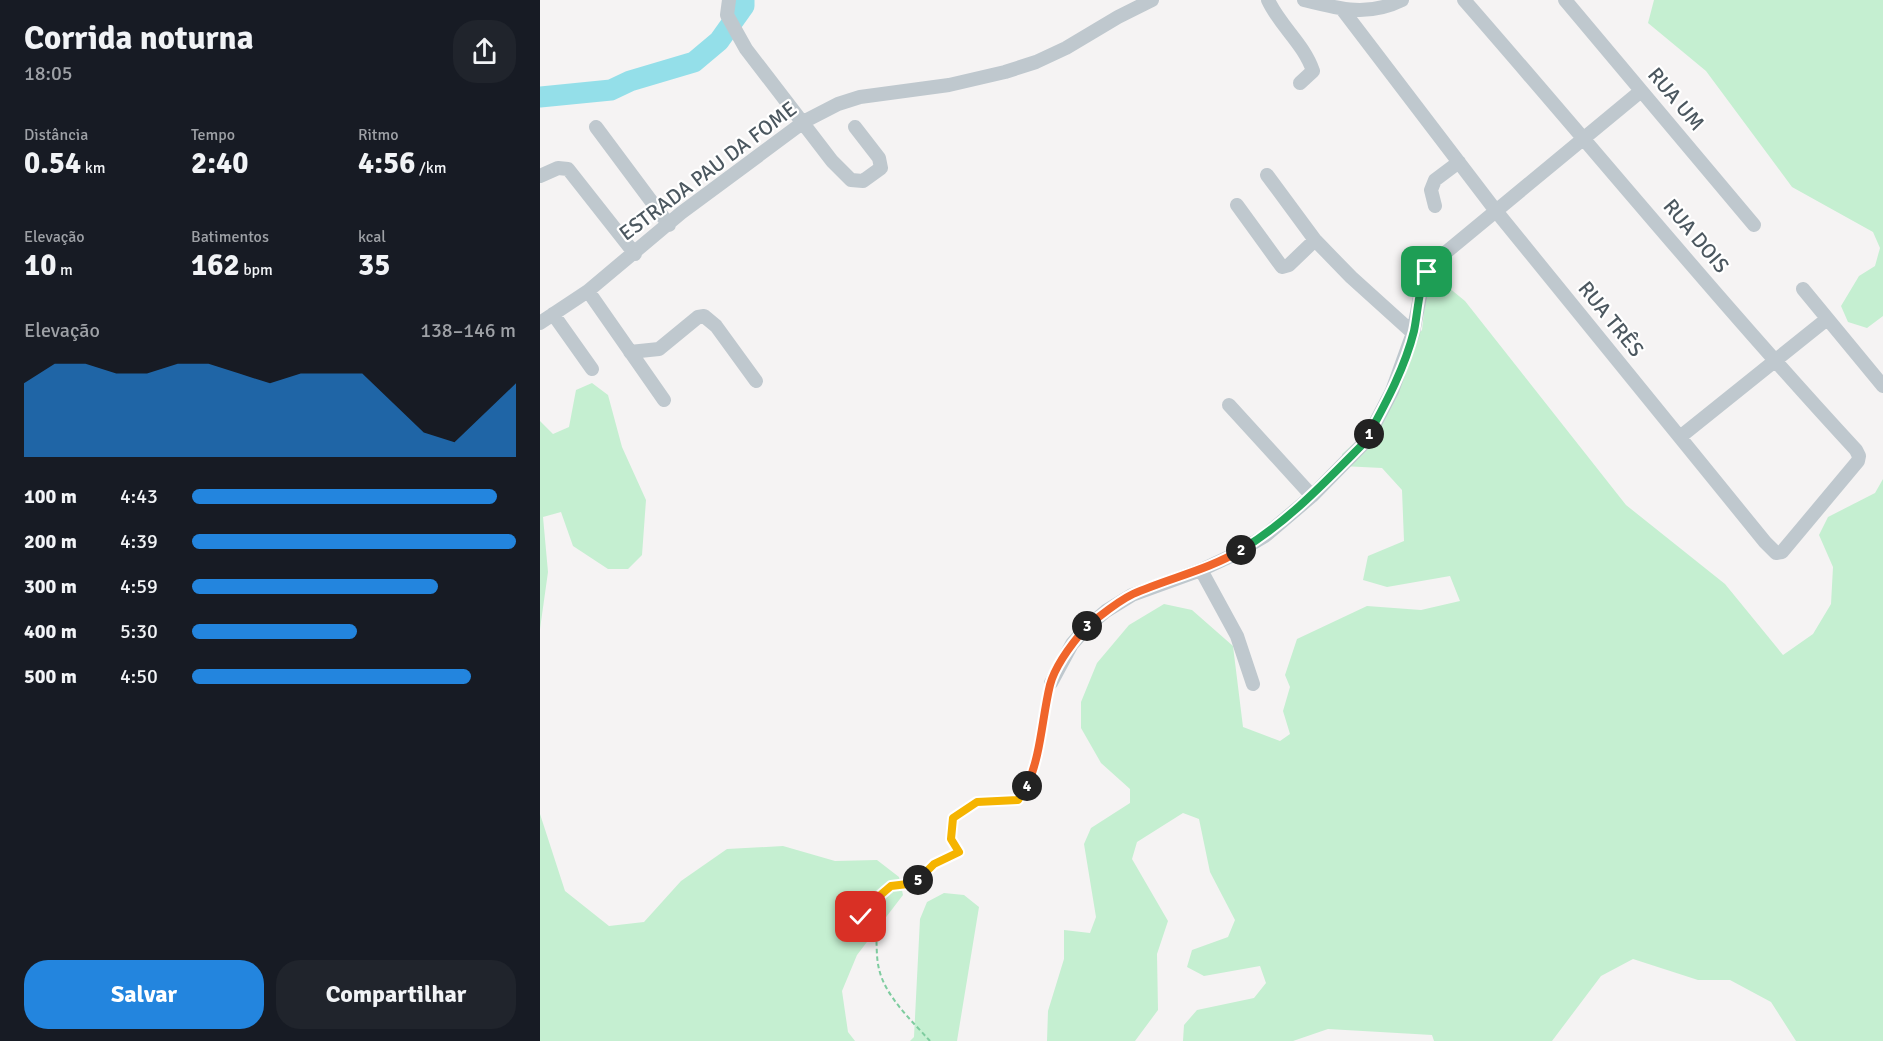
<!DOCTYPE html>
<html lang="pt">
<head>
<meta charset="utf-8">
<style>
	:root { --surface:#171b24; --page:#20242c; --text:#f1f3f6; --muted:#9ea1a6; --accent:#2385de }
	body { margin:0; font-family:Signika,sans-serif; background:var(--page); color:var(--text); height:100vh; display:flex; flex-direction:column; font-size:22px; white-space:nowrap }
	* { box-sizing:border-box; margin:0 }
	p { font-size:20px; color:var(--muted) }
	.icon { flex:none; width:33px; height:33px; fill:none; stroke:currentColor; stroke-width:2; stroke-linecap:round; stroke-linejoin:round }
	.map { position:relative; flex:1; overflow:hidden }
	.details { display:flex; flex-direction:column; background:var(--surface); width:540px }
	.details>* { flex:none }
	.pin { position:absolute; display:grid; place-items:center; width:51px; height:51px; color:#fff; margin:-26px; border-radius:12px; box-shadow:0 3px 9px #0006 }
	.km { position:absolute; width:30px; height:30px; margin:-15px; border-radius:50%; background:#222; color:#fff; font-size:16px; line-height:30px; text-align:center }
	.round { display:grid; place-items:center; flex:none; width:63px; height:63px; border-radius:24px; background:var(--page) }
	.head { display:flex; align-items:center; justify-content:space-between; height:102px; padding:0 24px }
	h1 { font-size:33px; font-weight:800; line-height:45px }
	.figures { display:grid; grid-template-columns:repeat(3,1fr); gap:9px; height:102px; padding:6px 24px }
	.figures div { display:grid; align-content:center }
	.figures b { font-size:30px; font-weight:800 }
	.figures small { font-size:16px; font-weight:400 }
	.figures p { font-size:16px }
	.chart { height:168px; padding:12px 24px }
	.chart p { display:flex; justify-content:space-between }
	.chart svg { width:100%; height:108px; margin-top:6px; fill:var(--accent); opacity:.7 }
	.action { display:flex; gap:12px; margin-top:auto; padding:12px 24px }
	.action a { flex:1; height:69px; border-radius:24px; background:var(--accent); color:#fff; font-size:24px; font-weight:800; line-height:69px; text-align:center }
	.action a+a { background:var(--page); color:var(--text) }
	ul { padding:0 24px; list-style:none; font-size:20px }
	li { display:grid; grid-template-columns:96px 72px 1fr; align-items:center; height:45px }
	li i { height:15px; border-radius:8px; background:var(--accent) }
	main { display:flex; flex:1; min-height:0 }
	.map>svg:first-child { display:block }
	.green { fill:#c5efd1 }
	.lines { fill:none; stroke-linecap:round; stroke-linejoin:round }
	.river { stroke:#94dfe9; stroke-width:21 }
	.path { stroke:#7ecc9f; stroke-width:2; stroke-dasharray:4.5 3; stroke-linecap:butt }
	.minor { stroke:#bfc8ce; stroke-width:14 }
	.split-1-casing { stroke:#fff; stroke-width:12 }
	.split-2-casing { stroke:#fff; stroke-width:12 }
	.split-3-casing { stroke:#fff; stroke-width:12 }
	.split-4-casing { stroke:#fff; stroke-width:12 }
	.split-5-casing { stroke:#fff; stroke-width:12 }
	.split-6-casing { stroke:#fff; stroke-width:12 }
	.split-1 { stroke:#22a559; stroke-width:8 }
	.split-2 { stroke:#22a559; stroke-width:8 }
	.split-3 { stroke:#f0652b; stroke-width:8 }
	.split-4 { stroke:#f0652b; stroke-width:8 }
	.split-5 { stroke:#f5b400; stroke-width:8 }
	.split-6 { stroke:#f5b400; stroke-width:8 }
	.labels { text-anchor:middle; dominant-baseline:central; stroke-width:4.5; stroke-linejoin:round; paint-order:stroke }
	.street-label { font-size:21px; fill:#4b575f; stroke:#fff }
</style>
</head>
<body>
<main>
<section class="details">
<div class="head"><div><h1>Corrida noturna</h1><p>18:05</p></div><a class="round"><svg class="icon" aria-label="share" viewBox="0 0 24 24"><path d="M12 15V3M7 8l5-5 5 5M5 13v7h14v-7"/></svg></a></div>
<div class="figures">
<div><p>Distância</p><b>0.54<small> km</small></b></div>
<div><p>Tempo</p><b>2:40</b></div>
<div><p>Ritmo</p><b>4:56<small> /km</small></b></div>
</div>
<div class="figures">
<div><p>Elevação</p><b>10<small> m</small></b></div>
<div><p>Batimentos</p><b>162<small> bpm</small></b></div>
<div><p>kcal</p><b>35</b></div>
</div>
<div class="chart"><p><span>Elevação</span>138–146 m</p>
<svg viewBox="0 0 160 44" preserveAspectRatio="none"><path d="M0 44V14L10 6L20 6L30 10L40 10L50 6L60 6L70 10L80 14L90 10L100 10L110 10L120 22L130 34L140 38L150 26L160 14V44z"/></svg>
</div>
<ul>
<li><b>100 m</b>4:43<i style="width:94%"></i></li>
<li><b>200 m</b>4:39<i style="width:100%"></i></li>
<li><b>300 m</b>4:59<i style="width:76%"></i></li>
<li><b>400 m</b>5:30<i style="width:51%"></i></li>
<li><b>500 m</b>4:50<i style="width:86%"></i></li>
</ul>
<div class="action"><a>Salvar</a><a>Compartilhar</a></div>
</section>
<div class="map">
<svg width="1343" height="1041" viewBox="0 0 1343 1041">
	<rect width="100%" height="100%" fill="#f5f3f3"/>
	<path class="green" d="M 1114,0 L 1343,0 L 1343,316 L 1327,328 L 1308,322 L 1301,306 L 1319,276 L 1335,266 L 1340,248 L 1333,232 L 1252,187 L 1166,71 L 1108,23 Z
		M 897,278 L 925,301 L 1086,505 L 1185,584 L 1243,655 L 1273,634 L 1291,604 L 1293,567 L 1279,535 L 1288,517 L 1335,493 L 1343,479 L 1343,1041 L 1256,1041 L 1231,1002 L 1190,980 L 1158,980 L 1093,959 L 1061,976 L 1012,1041 L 894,1041 L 892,1035 L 788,1029 L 753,1041 L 643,1041 L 644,1025 L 657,1010 L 714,998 L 726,983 L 720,966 L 664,976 L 647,967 L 652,950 L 688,937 L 695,920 L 670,872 L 659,819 L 643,813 L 597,842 L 592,859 L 628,921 L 617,954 L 618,1010 L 595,1041 L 507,1041 L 508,1011 L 524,959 L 524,930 L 550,933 L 556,917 L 544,844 L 551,828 L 590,803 L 590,789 L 561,763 L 541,728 L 541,702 L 557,663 L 589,625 L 624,604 L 652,610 L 693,646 L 703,727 L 740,741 L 750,734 L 743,711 L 750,687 L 745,675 L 757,639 L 827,606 L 881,610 L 920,601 L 910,576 L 847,587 L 823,580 L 828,556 L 864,541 L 862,490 L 842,468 L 802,466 L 802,454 L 844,417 L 860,353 L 882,330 L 886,292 Z
		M 52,383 L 68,395 L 82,447 L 106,500 L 102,555 L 88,569 L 68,569 L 33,546 L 21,512 L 3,517 L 8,572 L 0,629 L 0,421 L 13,434 L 29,427 L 36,390 Z
		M 0,814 L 25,891 L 69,926 L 104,922 L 141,881 L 187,849 L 243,846 L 295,861 L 337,860 L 359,877 L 363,895 L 317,955 L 302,991 L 308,1032 L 315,1041 L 0,1041 Z
		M 404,893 L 424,895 L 439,907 L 417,1041 L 370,1041 L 374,1037 L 380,919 L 387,902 Z"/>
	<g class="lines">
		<path class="river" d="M 0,97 L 71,90 L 90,81 L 154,62 L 179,41 L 204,6 L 204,0"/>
		<path class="path" d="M 390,1041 C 372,1021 345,996 339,969 C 336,957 337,943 336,931 L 321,917 L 330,904 L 351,887 L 376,883 L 394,864 L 419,852 L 411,839 L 413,818 L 437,802 L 478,800 C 497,768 502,730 508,694"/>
		<path class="minor" d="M 189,0 L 187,15 L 206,49 L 292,161 L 311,180 L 323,181 L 341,168 L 339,158 L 315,127
			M 728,0 C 740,26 764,44 773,71 L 760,83
			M 764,0 C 799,9 828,17 862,0
			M 1025,0 L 1214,225
			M 802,9 L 956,211 L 1225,542 L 1236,553 L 1242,552 L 1318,461 L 1319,456 L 1316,450 C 1181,304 1055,150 924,0
			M 56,127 L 129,225
			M 727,175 L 775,240 L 811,277 L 873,333
			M 0,176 L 18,168 L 28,169 L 95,254
			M 697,205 L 742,267 L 749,265 L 775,240
			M 895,206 L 891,190 L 895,180 L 919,162
			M 1263,289 L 1343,386
			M 48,291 L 124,400
			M 13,314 L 52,369
			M 0,323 L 48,291 L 141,213 L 265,121 L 298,104 L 320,97 L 409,85 L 465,72 L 496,62 L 526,48 L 578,17 L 612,0
			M 90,352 L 119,349 L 158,317 L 164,316 L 176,326 L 216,381
			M 689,405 L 772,496
			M 1140,437 L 1287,319
			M 661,570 L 697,636 L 713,684
			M 511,683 L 532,644 L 547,627 L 566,611 L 592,595 L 661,570 L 691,556 L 725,536 L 772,496 L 826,441 L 852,391 L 873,333 L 883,281 L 893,263 L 1101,91"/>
	</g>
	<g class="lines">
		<g class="split-1-casing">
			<path id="split-1" d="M 829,434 C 847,401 865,367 874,331 C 878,312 878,290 887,272"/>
		</g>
		<g class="split-2-casing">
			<path id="split-2" d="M 701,550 C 749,521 787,480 826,441 L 829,434"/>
		</g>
		<g class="split-3-casing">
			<path id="split-3" d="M 547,626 C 562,615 576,602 593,594 C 629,578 668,570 701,550"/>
		</g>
		<g class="split-4-casing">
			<path id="split-4" d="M 487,786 C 501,755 502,718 510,685 C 515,666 534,641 547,626"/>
		</g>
		<g class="split-5-casing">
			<path id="split-5" d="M 378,880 L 394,864 L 419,852 L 411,839 L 413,818 L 437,802 L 478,800 L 487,786"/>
		</g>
		<g class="split-6-casing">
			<path id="split-6" d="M 321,917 L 330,904 L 351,886 L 376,883 L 378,880"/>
		</g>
		<use href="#split-1" class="split-1"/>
		<use href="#split-2" class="split-2"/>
		<use href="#split-3" class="split-3"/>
		<use href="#split-4" class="split-4"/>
		<use href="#split-5" class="split-5"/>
		<use href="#split-6" class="split-6"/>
	</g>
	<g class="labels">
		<g class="street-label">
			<text transform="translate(1136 99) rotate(50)">RUA UM</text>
			<text transform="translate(168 171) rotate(-37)">ESTRADA PAU DA FOME</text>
			<text transform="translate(1156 236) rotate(50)">RUA DOIS</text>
			<text transform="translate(1071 319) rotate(51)">RUA TRÊS</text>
		</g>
	</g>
</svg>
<div class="pin" style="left:887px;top:272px;background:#1e9e55"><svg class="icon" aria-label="arrive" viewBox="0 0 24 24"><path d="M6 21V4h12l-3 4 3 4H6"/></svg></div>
<div class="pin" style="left:321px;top:917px;background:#d93025"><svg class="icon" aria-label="check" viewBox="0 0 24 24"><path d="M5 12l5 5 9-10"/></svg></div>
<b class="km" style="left:829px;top:434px">1</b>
<b class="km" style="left:701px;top:550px">2</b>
<b class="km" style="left:547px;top:626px">3</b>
<b class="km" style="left:487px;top:786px">4</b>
<b class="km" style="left:378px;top:880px">5</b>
</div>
</main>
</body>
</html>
